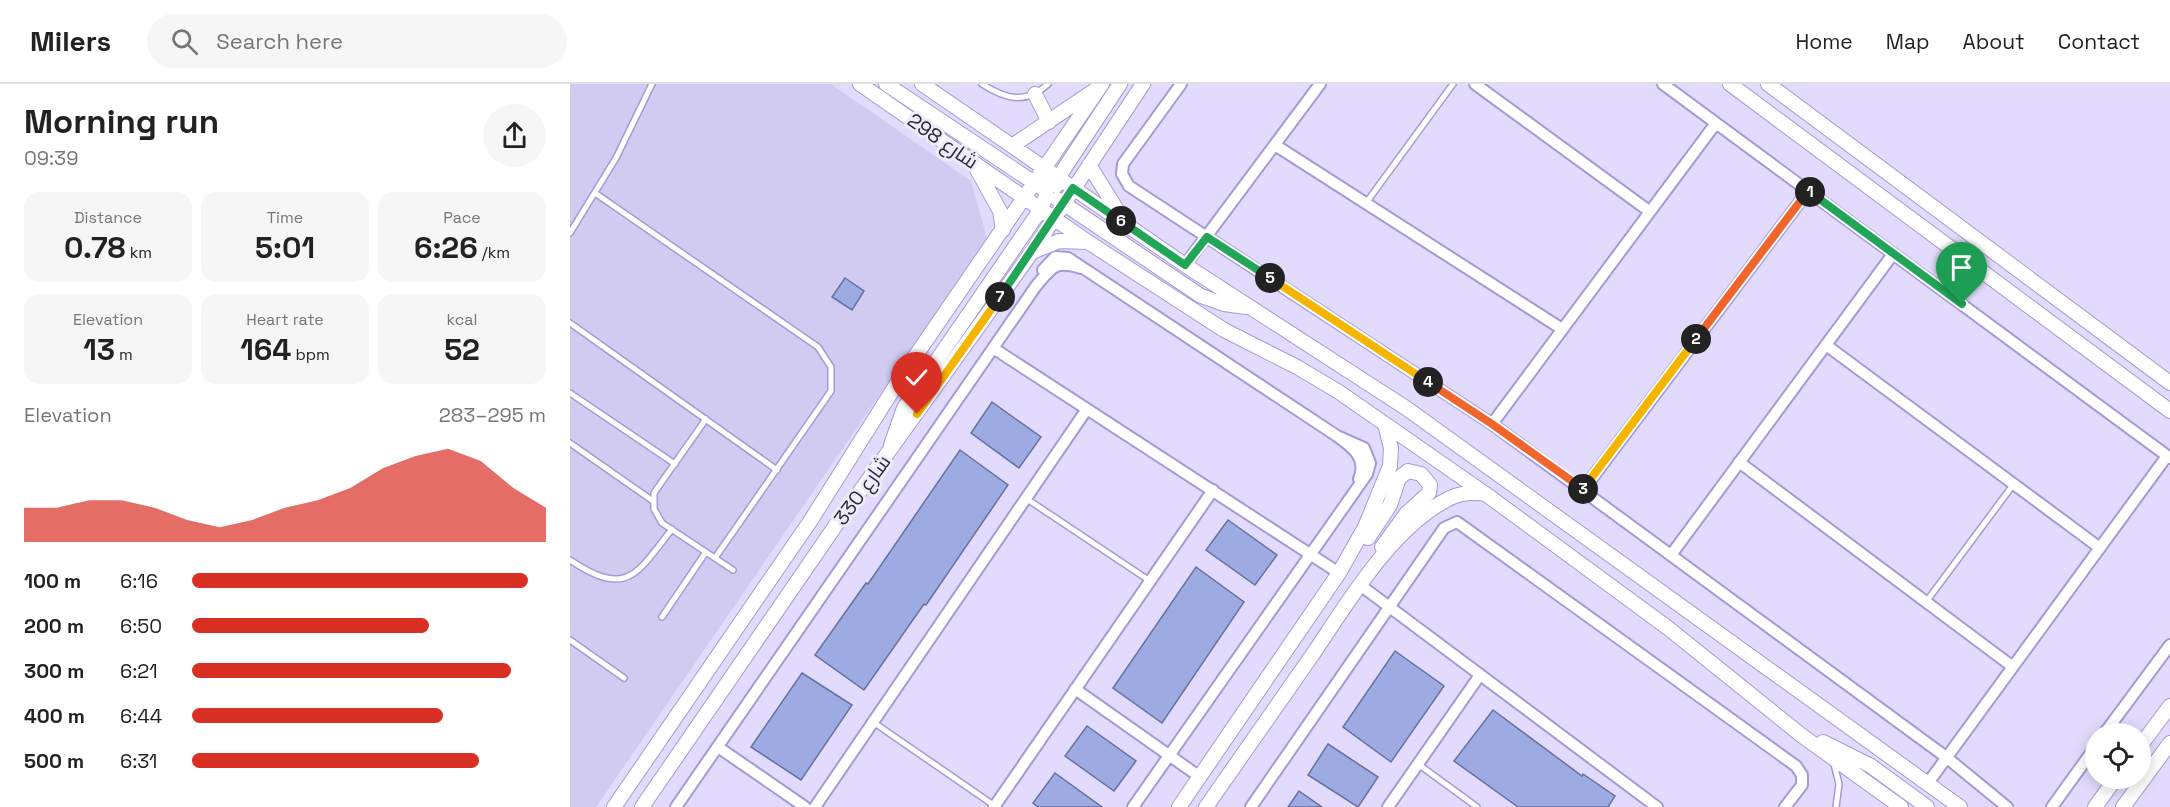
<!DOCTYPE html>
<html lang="en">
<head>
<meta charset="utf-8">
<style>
	:root { --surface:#fff; --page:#f6f6f6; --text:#222; --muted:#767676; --line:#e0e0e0; --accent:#d93025 }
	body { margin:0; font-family:"Space Grotesk",Cairo,sans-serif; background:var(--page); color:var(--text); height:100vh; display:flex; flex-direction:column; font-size:22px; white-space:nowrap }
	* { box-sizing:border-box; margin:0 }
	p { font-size:20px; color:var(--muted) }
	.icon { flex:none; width:33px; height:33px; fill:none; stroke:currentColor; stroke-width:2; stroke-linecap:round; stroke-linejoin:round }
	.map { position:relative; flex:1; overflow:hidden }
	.details { display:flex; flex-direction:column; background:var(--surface); width:570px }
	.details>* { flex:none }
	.buttons { position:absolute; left:1515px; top:639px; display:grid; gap:12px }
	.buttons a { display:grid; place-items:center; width:66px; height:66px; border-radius:50%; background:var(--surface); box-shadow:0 3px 15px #0003; font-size:30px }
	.pin { position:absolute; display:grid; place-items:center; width:51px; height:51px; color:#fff; margin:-62px -26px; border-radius:50% 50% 50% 0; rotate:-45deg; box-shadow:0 0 6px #0007 }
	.pin .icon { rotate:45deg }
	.km { position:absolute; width:30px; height:30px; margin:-15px; border-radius:50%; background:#222; color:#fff; font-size:16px; line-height:30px; text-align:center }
	.round { display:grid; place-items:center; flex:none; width:63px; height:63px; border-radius:32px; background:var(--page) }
	.overview { display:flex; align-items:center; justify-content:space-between; height:102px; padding:0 24px }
	h1 { font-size:33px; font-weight:600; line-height:45px }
	.stats { display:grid; grid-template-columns:repeat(3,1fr); gap:9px; height:102px; padding:6px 24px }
	.stats div { display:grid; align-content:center; border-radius:15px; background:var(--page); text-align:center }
	.stats b { font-size:30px; font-weight:600 }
	.stats small { font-size:16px; font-weight:400 }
	.stats p { font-size:16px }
	.chart { height:168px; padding:12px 24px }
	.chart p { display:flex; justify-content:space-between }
	.chart svg { width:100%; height:108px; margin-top:6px; fill:var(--accent); opacity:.7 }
	ul { padding:0 24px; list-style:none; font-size:20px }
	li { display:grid; grid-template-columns:96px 72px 1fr; align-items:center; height:45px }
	li i { height:15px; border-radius:8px; background:var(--accent) }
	header { display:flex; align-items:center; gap:36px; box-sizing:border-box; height:84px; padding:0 30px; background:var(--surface); border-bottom:2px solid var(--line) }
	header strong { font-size:28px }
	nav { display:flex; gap:33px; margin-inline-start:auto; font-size:21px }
	.search { width:420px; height:54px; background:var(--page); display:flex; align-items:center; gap:15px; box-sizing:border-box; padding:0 21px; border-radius:33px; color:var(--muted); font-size:22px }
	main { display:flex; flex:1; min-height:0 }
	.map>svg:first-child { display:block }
	.built { fill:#d2cbf1 }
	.building { fill:#9eabe3; stroke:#6570a3; stroke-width:1.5 }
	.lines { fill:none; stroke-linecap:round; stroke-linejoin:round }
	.service-casing { stroke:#a69ad2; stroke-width:8 }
	.minor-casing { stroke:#a69ad2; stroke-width:14 }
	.tertiary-casing { stroke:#a69ad2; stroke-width:16 }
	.service { stroke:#fff; stroke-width:5 }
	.minor { stroke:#fff; stroke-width:10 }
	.tertiary { stroke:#fff; stroke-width:14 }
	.split-1-casing { stroke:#fff; stroke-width:12 }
	.split-2-casing { stroke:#fff; stroke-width:12 }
	.split-3-casing { stroke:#fff; stroke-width:12 }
	.split-4-casing { stroke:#fff; stroke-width:12 }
	.split-5-casing { stroke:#fff; stroke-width:12 }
	.split-6-casing { stroke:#fff; stroke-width:12 }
	.split-7-casing { stroke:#fff; stroke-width:12 }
	.split-8-casing { stroke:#fff; stroke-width:12 }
	.split-1 { stroke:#22a559; stroke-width:8 }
	.split-2 { stroke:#f0652b; stroke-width:8 }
	.split-3 { stroke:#f5b400; stroke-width:8 }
	.split-4 { stroke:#f0652b; stroke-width:8 }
	.split-5 { stroke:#f5b400; stroke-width:8 }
	.split-6 { stroke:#22a559; stroke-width:8 }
	.split-7 { stroke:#22a559; stroke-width:8 }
	.split-8 { stroke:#f5b400; stroke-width:8 }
	.labels { text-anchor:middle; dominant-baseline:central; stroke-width:6; stroke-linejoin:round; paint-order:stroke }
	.street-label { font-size:20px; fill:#2b263c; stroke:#eeecf8 }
</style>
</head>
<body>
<header>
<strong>Milers</strong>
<div class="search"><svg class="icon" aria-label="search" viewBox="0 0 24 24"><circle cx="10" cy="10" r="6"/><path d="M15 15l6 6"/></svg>Search here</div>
<nav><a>Home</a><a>Map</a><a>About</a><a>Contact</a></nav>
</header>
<main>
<section class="details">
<div class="overview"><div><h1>Morning run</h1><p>09:39</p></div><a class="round"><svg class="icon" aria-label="share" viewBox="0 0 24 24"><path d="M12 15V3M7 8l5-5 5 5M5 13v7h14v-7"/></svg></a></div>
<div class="stats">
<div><p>Distance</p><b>0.78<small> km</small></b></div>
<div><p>Time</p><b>5:01</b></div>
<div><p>Pace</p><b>6:26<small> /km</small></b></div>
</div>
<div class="stats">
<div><p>Elevation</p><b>13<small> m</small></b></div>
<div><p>Heart rate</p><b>164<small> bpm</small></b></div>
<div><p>kcal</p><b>52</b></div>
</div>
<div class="chart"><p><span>Elevation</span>283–295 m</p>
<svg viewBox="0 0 160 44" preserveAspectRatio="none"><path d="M0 44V30L10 30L20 27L30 27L40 30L50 35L60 38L70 35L80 30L90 27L100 22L110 14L120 9L130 6L140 11L150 22L160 30V44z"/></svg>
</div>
<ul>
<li><b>100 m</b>6:16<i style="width:95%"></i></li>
<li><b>200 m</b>6:50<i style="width:67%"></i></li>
<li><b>300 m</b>6:21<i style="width:90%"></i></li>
<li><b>400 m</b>6:44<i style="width:71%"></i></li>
<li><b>500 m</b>6:31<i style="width:81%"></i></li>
</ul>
</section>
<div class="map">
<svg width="1600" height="723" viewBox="0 0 1600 723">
	<rect width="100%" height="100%" fill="#e2dbfe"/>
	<path class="built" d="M 0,0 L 261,0 L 401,97 L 417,155 L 26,723 L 0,723 Z"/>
	<path class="building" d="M 275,194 L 294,207 L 282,226 L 262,213 Z
		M 422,318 L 471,353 L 449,384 L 401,349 Z
		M 390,366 L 438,401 L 356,521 L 354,520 L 294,606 L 245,571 L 296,499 L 298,500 Z
		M 658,436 L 707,471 L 685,501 L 636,466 Z
		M 626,483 L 674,518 L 592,639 L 543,604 Z
		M 825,567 L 874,602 L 821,678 L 773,643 Z
		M 232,589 L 282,621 L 231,696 L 181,663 Z
		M 923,626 L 1012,692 L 1013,690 L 1045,712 L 1038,723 L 948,723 L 884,677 Z
		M 517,642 L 566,677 L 544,707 L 495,672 Z
		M 758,660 L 808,693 L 788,723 L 738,691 Z
		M 485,689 L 532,723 L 468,723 L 463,719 Z
		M 729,707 L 752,723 L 718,723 Z"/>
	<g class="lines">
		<g class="service-casing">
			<path id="service" d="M 412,0 C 435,15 456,21 478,0
				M 25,109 L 248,263 L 261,283 L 261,307 L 145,474
				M 796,119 L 883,0
				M 0,149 L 46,74 L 82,0
				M 0,239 L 207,386
				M 0,309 L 105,380
				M 136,335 L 84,409 L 84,425 L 92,439 L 163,486
				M 0,359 L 83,417
				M 457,415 L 580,497
				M 0,476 C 57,514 66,491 102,445
				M 1356,518 L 1443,401
				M 92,533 L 136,468
				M 0,556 L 54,594
				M 303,638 L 425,722
				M 848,680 L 907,723
				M 1264,680 L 1269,700 L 1266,723"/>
		</g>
		<g class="minor-casing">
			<path id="minor" d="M 611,0 L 553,80 L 552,90 L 559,102 L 922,340 L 1376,673 L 1437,723
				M 905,0 L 1079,127
				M 1093,0 L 1600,374
				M 705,61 L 992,245
				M 615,181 L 750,0
				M 473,186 L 485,173 L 498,174 L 767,352 C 782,363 798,374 789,395
				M 1256,261 L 1530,464
				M 423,264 L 769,489
				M 922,340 L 1146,39
				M 1169,378 L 1443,583
				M 1013,406 L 1238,107
				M 1101,471 L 1323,170
				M 790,501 L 1087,723
				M 505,605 L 630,693
				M 1534,650 L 1600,561
				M 148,663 L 235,723
				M 1358,699 L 1597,372
				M 106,723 L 466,202 C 482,183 485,176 511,184
				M 245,723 L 517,325
				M 424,723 L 643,406
				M 563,723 L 797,390 L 800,379 L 794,364 L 767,352
				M 681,723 L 874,444 L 887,438 L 1226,682 L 1232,691 L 1232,701 L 1215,723
				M 818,723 L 910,591
				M 1482,723 L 1526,662"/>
		</g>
		<g class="tertiary-casing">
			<path id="tertiary" d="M 290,0 L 518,158 L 654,246 L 727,283 L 769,308 L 917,411 L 1098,544 L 1231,651 L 1331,723
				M 316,0 L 472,104
				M 352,0 L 615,181 L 836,324 L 1390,723
				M 1160,0 L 1600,327
				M 1198,0 L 1600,299
				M 465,10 L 479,38
				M 442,62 L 525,6
				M 404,80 L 430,127 L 433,146
				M 519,81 L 554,137
				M 486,102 L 488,94 L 550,0
				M 487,115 L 631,212 L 654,220 L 676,223
				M 462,168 L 489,157 L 518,158
				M 321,361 L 334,324 L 471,125 L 476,112 L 475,85
				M 798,454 L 820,421 L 829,394 L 838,387 L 851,390 L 860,401 L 859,409 L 836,430 L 812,463
				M 1253,658 L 1301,682 L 1357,723
				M 1570,662 L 1600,622
				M 44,723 L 241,436 L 331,293 L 532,0
				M 72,723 L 268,438 L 462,168 L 573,0
				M 609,723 L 769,489 L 795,443 L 820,382 L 821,364 L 815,340
				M 636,723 C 672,672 707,621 743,570 C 779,517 821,444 880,414 C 892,408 904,408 916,410
				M 1525,723 L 1546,694
				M 1553,723 L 1600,659"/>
		</g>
		<use href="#service" class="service"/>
		<use href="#minor" class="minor"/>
		<use href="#tertiary" class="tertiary"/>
	</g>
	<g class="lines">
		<g class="split-1-casing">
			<path id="split-1" d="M 1240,108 L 1392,220"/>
		</g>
		<g class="split-2-casing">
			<path id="split-2" d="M 1126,255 L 1238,107 L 1240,108"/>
		</g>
		<g class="split-3-casing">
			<path id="split-3" d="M 1013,405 L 1126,255"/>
		</g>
		<g class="split-4-casing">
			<path id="split-4" d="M 858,298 L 922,340 L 1013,405"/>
		</g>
		<g class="split-5-casing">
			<path id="split-5" d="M 700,194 L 858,298"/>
		</g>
		<g class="split-6-casing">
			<path id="split-6" d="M 551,137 L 615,181 L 637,153 L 700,194"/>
		</g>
		<g class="split-7-casing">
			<path id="split-7" d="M 430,213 L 503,104 L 551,137"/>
		</g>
		<g class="split-8-casing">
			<path id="split-8" d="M 347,330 L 430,213"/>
		</g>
		<use href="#split-1" class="split-1"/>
		<use href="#split-2" class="split-2"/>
		<use href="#split-3" class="split-3"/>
		<use href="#split-4" class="split-4"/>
		<use href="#split-5" class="split-5"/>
		<use href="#split-6" class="split-6"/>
		<use href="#split-7" class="split-7"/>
		<use href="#split-8" class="split-8"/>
	</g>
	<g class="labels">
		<g class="street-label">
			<text transform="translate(373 57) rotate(35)">شارع 298</text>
			<text transform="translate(292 406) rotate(-54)">شارع 330</text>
		</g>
	</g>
</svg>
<div class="buttons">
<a><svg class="icon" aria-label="locate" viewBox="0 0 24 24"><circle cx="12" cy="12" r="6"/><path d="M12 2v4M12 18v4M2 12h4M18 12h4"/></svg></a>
</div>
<div class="pin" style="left:1392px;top:220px;background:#1e9e55"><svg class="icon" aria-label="arrive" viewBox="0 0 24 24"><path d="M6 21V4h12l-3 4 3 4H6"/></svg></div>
<div class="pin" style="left:347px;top:330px;background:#d93025"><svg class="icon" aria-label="check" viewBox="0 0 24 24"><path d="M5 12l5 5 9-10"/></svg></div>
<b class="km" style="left:1240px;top:108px">1</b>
<b class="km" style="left:1126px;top:255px">2</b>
<b class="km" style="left:1013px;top:405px">3</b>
<b class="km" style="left:858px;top:298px">4</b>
<b class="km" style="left:700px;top:194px">5</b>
<b class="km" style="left:551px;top:137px">6</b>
<b class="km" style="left:430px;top:213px">7</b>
</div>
</main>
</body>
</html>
